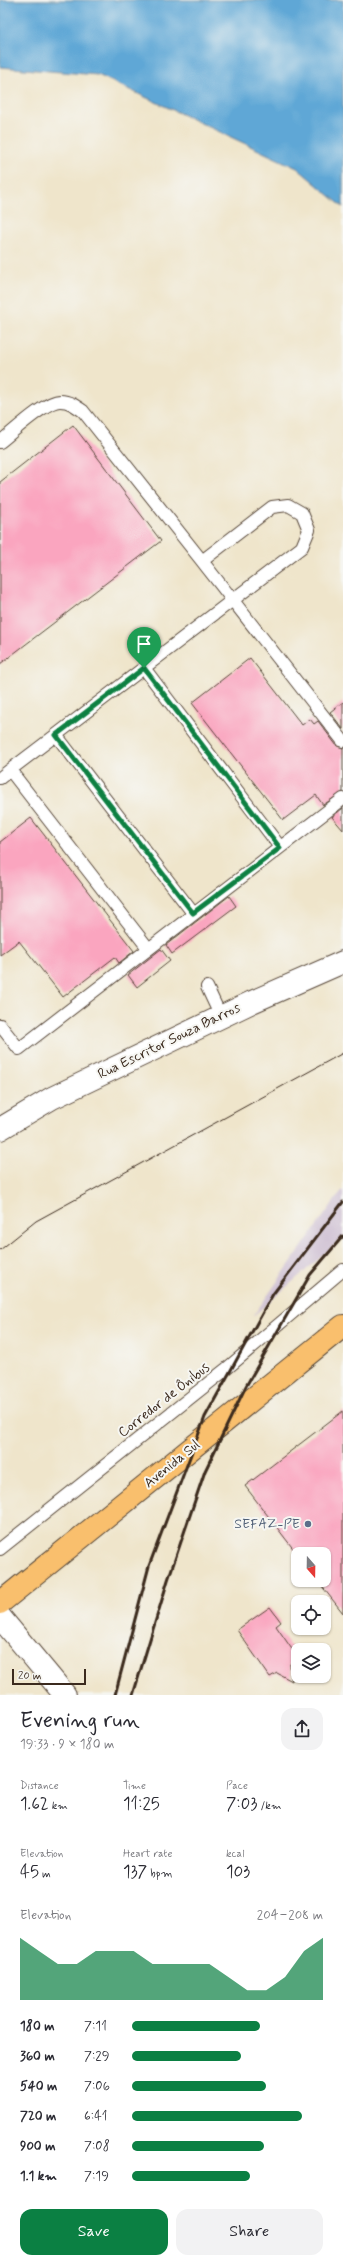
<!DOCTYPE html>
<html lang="en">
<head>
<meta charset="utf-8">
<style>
	:root { --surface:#fff; --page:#f2f2f3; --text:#2b2b33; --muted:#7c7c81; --accent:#0b8043 }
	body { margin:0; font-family:Mynerve,sans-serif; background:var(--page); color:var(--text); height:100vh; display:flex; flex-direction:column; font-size:15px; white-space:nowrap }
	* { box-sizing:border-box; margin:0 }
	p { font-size:13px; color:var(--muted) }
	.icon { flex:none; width:22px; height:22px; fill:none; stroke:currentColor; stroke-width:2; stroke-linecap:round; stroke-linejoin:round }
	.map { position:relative; height:1695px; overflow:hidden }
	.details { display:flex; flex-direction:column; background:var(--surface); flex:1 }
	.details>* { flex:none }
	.needle { width:26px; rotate:160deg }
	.fabs { position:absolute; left:291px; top:1547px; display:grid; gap:8px }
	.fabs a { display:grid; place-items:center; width:40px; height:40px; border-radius:8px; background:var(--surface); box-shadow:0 1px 3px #0004; font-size:20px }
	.scale { position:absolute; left:12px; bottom:10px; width:74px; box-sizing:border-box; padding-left:4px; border:2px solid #3b2a1e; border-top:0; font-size:11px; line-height:14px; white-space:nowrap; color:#3b2a1e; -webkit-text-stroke:3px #f6f6f2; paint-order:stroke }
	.pin { position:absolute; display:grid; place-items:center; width:34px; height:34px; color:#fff; margin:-41px -17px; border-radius:50% 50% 50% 0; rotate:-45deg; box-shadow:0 0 4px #0007 }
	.pin .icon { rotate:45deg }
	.round { display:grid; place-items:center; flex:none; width:42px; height:42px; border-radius:12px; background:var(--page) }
	.overview { display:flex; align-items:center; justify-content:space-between; height:68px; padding:0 20px }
	h1 { font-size:22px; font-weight:600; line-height:30px }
	.metrics { display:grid; grid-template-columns:repeat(3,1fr); gap:6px; height:68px; padding:4px 20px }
	.metrics div { display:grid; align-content:center }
	.metrics b { font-size:17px; font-weight:600 }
	.metrics small { font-size:11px; font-weight:400 }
	.metrics p { font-size:11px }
	.chart { height:112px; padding:8px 20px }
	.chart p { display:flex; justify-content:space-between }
	.chart svg { width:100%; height:72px; margin-top:4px; fill:var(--accent); opacity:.7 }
	.action { display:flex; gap:8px; margin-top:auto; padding:8px 20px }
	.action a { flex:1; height:46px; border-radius:12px; background:var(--accent); color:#fff; font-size:16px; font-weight:600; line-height:46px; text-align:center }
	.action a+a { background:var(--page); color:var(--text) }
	ul { padding:0 20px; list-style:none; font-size:13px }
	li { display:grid; grid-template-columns:64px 48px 1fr; align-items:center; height:30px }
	li i { height:10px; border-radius:5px; background:var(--accent) }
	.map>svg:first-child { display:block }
	.industrial { fill:#cdbed2 }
	.water { fill:#5fa7d6; stroke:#4d687a }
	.building { fill:#faa5bf }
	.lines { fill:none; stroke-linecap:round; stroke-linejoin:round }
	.service-casing { stroke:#564638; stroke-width:14 }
	.minor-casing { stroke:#564638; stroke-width:24 }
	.tertiary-casing { stroke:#564638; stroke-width:24 }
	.trunk-casing { stroke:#564638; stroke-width:24 }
	.service { stroke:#fff; stroke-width:12 }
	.minor { stroke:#fff; stroke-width:22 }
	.tertiary { stroke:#fff; stroke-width:22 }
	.trunk { stroke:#f9bf6d; stroke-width:22 }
	.tram { stroke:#3b2a1e; stroke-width:1 }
	.rail { stroke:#3b2a1e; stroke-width:3 }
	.route-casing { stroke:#fff; stroke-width:8 }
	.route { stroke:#0b8043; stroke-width:5 }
	.service-dot { fill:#5c6f8a; stroke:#f6f6f2; stroke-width:1.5 }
	.labels { text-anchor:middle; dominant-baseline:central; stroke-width:4; stroke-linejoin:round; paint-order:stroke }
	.street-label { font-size:14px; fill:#3b2a1e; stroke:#f6f6f2 }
	.service-label { font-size:14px; fill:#4e5e75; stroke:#f6f6f2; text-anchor:end }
</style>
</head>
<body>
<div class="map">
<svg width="343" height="1695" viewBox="0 0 343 1695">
	<rect width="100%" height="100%" fill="#f6f6f2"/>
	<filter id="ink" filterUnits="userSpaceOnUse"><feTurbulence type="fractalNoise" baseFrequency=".025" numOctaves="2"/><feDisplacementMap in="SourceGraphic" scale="8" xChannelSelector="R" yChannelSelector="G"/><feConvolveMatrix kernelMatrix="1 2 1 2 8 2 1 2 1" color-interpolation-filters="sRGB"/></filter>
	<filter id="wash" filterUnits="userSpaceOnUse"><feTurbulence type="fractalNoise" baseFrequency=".012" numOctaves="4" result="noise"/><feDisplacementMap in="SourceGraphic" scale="16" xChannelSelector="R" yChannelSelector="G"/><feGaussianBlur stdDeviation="0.9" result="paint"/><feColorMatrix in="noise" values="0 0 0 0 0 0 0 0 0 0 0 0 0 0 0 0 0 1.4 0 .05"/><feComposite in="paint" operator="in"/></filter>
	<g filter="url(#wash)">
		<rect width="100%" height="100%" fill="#efe5cb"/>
		<path class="industrial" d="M 343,1190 L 343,1238 L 253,1316 L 340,1193 Z"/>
		<path class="water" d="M 0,0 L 343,0 L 343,207 L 297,168 L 98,75 L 0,67 Z"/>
		<g id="blocks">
			<path class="building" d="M 73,425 L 161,541 L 0,664 L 0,482 Z
				M 250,658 L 302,725 L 310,719 L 314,724 L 318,721 L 337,746 L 343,748 L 343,792 L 323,805 L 316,795 L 283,820 L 192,703 Z
				M 343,702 L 343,729 L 330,712 Z
				M 343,808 L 343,830 L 332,817 Z
				M 31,818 L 134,951 L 119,963 L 115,957 L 63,997 L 19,941 L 0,955 L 0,842 Z
				M 229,896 L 236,906 L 172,954 L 166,945 Z
				M 161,949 L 170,961 L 137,987 L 128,975 Z
				M 343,1411 L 343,1613 L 317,1580 L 324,1580 L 324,1554 L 298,1555 L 245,1486 Z
				M 270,1607 L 281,1622 L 276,1626 L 298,1658 L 290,1664 L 292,1681 L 277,1673 L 270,1677 L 237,1630 Z"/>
		</g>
	</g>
	<g filter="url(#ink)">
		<use href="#blocks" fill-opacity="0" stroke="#564638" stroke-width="1"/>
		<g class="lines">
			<g class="service-casing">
				<path id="service" d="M 0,442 C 13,432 45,401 60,401 C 69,401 76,406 83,411 L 202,561 L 272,507 L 288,505 L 302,513 L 309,530 L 302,547 L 56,735 L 193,913
					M 202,561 L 343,741
					M 144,668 L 280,847
					M 10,770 L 56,735
					M 0,778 L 10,770 L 148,948
					M 207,987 L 221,1017
					M 0,1025 L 19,1049 L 343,799
					M 0,1549 L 225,1370 L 343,1270"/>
			</g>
			<g class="minor-casing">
				<path id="minor" d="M 0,1129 L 52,1098 L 252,1002 L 343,962"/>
			</g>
			<g class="tertiary-casing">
				<path id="tertiary" d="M 0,1617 L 65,1695"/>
			</g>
			<g class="trunk-casing">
				<path id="trunk" d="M 0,1603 L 343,1326"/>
			</g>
			<use href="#service" class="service"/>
			<use href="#minor" class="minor"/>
			<use href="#tertiary" class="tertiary"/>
			<use href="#trunk" class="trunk"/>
			<path class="tram" d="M 0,1250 L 36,1221 L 343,1053"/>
			<path class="rail" d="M 115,1695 L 149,1566 L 205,1417 L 273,1294 L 343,1202
				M 133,1695 L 168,1580 L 205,1471 L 246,1386 L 310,1275 L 343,1236"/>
		</g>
	</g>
	<g class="lines" filter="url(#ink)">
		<g class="route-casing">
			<path id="route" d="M 144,668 L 280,848 L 193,913 L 56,735 Z"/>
		</g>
		<use href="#route" class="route"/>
	</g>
	<circle class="service-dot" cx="308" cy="1524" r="4"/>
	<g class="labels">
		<g class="street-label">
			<text transform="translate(169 1041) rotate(-26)">Rua Escritor Souza Barros</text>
			<text transform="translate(164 1400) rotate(-38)">Corredor de Ônibus</text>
			<text transform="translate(172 1464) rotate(-39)">Avenida Sul</text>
		</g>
		<g class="service-label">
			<text x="300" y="1524">SEFAZ-PE</text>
		</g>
	</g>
</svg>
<div class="fabs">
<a><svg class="needle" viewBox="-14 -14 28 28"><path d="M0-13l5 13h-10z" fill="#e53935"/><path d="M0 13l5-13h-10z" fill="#7c7c81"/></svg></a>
<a><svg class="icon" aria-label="locate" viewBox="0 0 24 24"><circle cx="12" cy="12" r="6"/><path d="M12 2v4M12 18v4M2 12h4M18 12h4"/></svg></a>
<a><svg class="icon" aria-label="layers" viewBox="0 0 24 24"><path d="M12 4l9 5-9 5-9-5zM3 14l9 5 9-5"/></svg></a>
</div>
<div class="scale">20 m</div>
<div class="pin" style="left:144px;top:668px;background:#1e9e55"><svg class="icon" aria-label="arrive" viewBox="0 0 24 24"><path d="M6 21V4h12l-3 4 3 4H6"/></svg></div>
</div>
<section class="details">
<div class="overview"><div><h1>Evening run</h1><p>19:33 · 9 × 180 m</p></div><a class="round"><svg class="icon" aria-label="share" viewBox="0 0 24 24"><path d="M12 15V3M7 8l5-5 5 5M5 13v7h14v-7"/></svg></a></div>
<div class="metrics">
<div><p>Distance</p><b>1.62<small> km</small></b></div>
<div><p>Time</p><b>11:25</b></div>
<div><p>Pace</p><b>7:03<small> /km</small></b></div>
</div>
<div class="metrics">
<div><p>Elevation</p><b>45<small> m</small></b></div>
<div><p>Heart rate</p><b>137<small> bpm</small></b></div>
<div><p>kcal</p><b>103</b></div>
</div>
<div class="chart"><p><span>Elevation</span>204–208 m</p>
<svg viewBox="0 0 160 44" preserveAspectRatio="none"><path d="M0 44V6L10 14L20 22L30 22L40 14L50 14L60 14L70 22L80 22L90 22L100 22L110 30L120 38L130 38L140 30L150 14L160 6V44z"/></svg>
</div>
<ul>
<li><b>180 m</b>7:11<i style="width:67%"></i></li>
<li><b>360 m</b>7:29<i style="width:57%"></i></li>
<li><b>540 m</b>7:06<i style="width:70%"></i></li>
<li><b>720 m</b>6:41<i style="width:89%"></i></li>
<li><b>900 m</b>7:08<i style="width:69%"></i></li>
<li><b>1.1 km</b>7:19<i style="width:62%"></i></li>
</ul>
<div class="action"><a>Save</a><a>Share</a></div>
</section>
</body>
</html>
